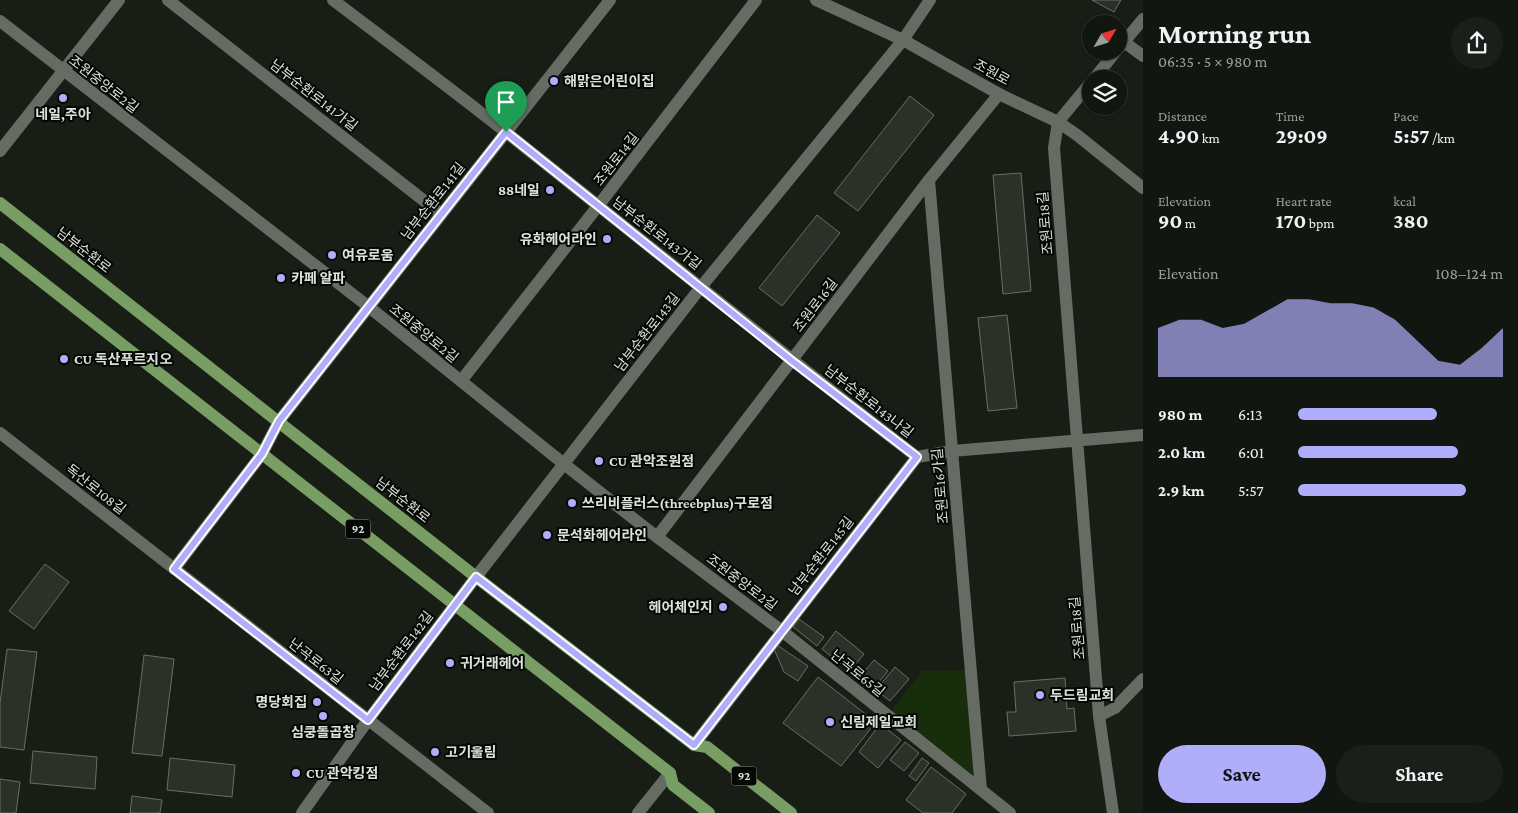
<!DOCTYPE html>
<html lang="en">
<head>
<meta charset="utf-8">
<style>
	:root { --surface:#121610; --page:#1b1f19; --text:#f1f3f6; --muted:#9c9f9f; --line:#313530; --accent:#b0aefa }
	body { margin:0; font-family:"Crimson Pro","Noto Sans KR",serif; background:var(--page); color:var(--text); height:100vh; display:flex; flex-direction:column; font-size:19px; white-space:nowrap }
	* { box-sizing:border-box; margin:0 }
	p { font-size:16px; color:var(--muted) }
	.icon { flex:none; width:28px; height:28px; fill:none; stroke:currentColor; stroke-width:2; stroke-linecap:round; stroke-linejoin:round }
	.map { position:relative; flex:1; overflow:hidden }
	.details { display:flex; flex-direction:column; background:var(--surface); width:375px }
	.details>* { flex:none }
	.needle { width:32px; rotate:51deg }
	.tools { position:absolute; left:1082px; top:15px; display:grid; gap:10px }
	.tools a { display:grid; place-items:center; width:45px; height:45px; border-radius:50%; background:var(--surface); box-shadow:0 1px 4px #0004,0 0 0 1px var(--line); font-size:25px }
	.pin { position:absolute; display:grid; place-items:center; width:42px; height:42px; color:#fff; margin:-51px -21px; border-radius:50% 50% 50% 0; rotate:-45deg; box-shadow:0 0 5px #0007 }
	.pin .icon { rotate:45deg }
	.round { display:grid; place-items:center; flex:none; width:52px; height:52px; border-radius:26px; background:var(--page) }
	.summary { display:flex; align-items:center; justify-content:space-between; height:85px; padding:0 15px }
	h1 { font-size:28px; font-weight:700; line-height:38px }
	.stats { display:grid; grid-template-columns:repeat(3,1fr); gap:8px; height:85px; padding:5px 15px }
	.stats div { display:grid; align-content:center }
	.stats b { font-size:21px; font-weight:700 }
	.stats small { font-size:14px; font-weight:400 }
	.stats p { font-size:14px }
	.chart { height:140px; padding:10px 15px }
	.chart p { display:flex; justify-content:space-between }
	.chart svg { width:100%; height:90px; margin-top:5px; fill:var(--accent); opacity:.7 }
	.action { display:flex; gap:10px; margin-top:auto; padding:10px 15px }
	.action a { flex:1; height:58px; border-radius:30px; background:var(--accent); color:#111; font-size:20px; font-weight:700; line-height:58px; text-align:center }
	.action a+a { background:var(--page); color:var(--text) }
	ul { padding:0 15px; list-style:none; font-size:16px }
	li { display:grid; grid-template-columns:80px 60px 1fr; align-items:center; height:38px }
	li i { height:12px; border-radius:6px; background:var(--accent) }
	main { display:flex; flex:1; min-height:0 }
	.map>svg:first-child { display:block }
	.green { fill:#182d0b }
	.building { fill:#2b3028; stroke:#686e65 }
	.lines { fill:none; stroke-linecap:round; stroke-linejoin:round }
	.minor { stroke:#666c63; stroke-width:12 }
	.tertiary { stroke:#666c63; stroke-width:12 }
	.primary { stroke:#799e64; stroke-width:12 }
	.route-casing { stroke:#fff; stroke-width:10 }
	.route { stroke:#b0aefa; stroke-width:6 }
	.poi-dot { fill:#b0aefa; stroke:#050704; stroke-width:2 }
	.labels { text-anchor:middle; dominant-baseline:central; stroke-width:4; stroke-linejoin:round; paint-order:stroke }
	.shield { fill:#050704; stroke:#9ca09a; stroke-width:1 }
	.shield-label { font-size:12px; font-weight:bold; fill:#dde1db }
	.street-label { font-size:14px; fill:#dde1db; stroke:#050704 }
	.poi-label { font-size:14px; font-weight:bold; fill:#dde1db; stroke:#050704; text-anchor:start }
</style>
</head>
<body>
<main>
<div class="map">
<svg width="1143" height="813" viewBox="0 0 1143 813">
	<rect width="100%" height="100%" fill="#181d16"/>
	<path class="green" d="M 966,670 L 976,782 L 891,711 L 922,671 Z"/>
	<path class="building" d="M 1092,0 L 1121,0 L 1114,12 Z
		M 910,96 L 934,115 L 858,211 L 834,193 Z
		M 1021,173 L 1031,291 L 1003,294 L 993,175 Z
		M 817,215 L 840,233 L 782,306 L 759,288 Z
		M 1007,315 L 1017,408 L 988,411 L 978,318 Z
		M 45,564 L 69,582 L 34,629 L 9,611 Z
		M 799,619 L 824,637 L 817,646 L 793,627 Z
		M 836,631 L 864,654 L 850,671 L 822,649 Z
		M 777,645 L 808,666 L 798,681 L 784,672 L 774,649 Z
		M 7,649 L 37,652 L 24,750 L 0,747 L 0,703 Z
		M 144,655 L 174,659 L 162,756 L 132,753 Z
		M 874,660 L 888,671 L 873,689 L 859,678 Z
		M 895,667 L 909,679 L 890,701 L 876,690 Z
		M 818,677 L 876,722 L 841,766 L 783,723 Z
		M 1065,678 L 1067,709 L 1074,708 L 1076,731 L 1009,736 L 1007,712 L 1016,712 L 1014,682 Z
		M 880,724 L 901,740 L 878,768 L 859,752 Z
		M 905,742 L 919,753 L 904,771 L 890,760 Z
		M 33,751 L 97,757 L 95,789 L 30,783 Z
		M 170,758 L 235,765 L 232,797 L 167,790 Z
		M 922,758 L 929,763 L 916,781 L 909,776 Z
		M 931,767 L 966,794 L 952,813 L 923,813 L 906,800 Z
		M 0,779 L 20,782 L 16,813 L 0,813 Z
		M 132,796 L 162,800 L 160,813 L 130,813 Z"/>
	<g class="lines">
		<path class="minor" d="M 168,0 L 441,214
			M 333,0 C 391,44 450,88 507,133 C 643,241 779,351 917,457 L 952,451 L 1143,435
			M 0,21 L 369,307 L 564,464 L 657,537 L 782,631 L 1010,813
			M 1124,42 L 1143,56
			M 1119,48 L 1143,19
			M 1094,79 L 1116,51
			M 1091,82 L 1058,122 L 1054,148 L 1099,716 L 1113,813
			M 0,151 L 119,0
			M 929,180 L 981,790
			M 461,381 L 598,206 L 756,0
			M 0,433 L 488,813
			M 657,537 L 929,180 L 999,94
			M 174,569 L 262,454 L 279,421 L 610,0
			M 476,577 L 701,287 L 903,40 L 930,0
			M 1099,716 L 1115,708 L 1143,679
			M 694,745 L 917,457
			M 638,813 L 670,773"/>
		<path class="tertiary" d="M 816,0 L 903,40 L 999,94 L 1058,122 L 1077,135 L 1143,188
			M 302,813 L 368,720 L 476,577"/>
		<path class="primary" d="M 0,203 L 476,577 L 694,745 L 707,747 L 791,813
			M 0,249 L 670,773 L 673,785 L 709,813"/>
	</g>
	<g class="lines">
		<g class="route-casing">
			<path id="route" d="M 506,132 L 792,361 L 917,457 L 694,745 L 476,577 L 368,720 L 174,569 L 262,454 L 279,421 Z"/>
		</g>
		<use href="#route" class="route"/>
	</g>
	<g class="poi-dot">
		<circle cx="554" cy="81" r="5"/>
		<circle cx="63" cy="98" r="5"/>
		<circle cx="550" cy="190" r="5"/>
		<circle cx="607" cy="239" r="5"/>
		<circle cx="332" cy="255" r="5"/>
		<circle cx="281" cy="278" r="5"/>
		<circle cx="64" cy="359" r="5"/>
		<circle cx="599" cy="461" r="5"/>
		<circle cx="572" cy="503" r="5"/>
		<circle cx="547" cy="535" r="5"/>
		<circle cx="723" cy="607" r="5"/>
		<circle cx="450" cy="663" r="5"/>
		<circle cx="1040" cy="695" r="5"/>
		<circle cx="317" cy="702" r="5"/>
		<circle cx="323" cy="716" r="5"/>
		<circle cx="830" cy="722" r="5"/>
		<circle cx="435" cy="752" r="5"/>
		<circle cx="296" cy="773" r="5"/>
	</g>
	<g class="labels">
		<g class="shield">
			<rect x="345.5" y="519.5" width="25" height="19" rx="4"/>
			<rect x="731.5" y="766.5" width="25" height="19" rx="4"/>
		</g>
		<g class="shield-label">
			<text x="358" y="529">92</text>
			<text x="744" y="776">92</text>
		</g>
		<g class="street-label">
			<text transform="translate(992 72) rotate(28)">조원로</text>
			<text transform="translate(104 84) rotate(38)">조원중앙로2길</text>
			<text transform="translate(314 95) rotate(38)">남부순환로141가길</text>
			<text transform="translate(616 159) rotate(-52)">조원로14길</text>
			<text transform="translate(433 201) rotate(-52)">남부순환로141길</text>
			<text transform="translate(1045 223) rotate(-95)">조원로18길</text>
			<text transform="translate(657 233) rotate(38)">남부순환로143가길</text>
			<text transform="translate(84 250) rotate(38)">남부순환로</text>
			<text transform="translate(815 305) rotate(-53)">조원로16길</text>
			<text transform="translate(647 332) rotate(-52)">남부순환로143길</text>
			<text transform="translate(424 333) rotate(39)">조원중앙로2길</text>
			<text transform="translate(869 401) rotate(38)">남부순환로143나길</text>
			<text transform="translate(940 486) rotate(-95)">조원로16가길</text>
			<text transform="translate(96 489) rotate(38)">독산로108길</text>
			<text transform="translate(403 500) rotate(38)">남부순환로</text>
			<text transform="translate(821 556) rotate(-52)">남부순환로145길</text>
			<text transform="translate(742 582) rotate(37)">조원중앙로2길</text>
			<text transform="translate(1077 628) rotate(-95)">조원로18길</text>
			<text transform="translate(401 651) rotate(-53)">남부순환로142길</text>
			<text transform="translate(316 661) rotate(38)">난곡로63길</text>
			<text transform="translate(858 673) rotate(39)">난곡로65길</text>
		</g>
		<g class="poi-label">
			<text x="564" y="81">해맑은어린이집</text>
			<text x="63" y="114" text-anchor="middle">네일,주아</text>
			<text x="540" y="190" text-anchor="end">88네일</text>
			<text x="597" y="239" text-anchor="end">유화헤어라인</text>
			<text x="342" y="255">여유로움</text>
			<text x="291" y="278">카페 알파</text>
			<text x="74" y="359">CU 독산푸르지오</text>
			<text x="609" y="461">CU 관악조원점</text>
			<text x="582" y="503">쓰리비플러스(threebplus)구로점</text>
			<text x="557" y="535">문석화헤어라인</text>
			<text x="713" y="607" text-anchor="end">헤어체인지</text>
			<text x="460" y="663">귀거래헤어</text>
			<text x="1050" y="695">두드림교회</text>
			<text x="307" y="702" text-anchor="end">명당회집</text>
			<text x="840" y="722">신림제일교회</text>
			<text x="323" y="732" text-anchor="middle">심쿵돌곱창</text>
			<text x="445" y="752">고기울림</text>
			<text x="306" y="773">CU 관악킹점</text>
		</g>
	</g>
</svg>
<div class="tools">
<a><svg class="needle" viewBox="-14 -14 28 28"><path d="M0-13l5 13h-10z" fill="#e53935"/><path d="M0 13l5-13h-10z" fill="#9c9f9f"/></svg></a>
<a><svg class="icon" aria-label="layers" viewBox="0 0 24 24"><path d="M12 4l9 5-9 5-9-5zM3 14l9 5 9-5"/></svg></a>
</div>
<div class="pin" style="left:506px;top:132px;background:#1e9e55"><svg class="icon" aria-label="arrive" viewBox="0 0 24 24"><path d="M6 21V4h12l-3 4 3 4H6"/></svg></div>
</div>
<section class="details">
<div class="summary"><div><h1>Morning run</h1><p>06:35 · 5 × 980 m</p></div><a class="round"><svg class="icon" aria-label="share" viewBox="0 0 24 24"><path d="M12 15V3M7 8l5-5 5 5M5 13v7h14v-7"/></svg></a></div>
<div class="stats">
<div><p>Distance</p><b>4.90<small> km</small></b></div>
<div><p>Time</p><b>29:09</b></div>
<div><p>Pace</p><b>5:57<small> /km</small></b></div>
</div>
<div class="stats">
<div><p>Elevation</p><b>90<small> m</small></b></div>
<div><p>Heart rate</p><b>170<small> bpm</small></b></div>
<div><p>kcal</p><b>380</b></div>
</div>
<div class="chart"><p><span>Elevation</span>108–124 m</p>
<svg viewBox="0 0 160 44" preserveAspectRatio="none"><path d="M0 44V20L10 16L20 16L30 20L40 18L50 12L60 6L70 6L80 8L90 8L100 10L110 16L120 26L130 36L140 38L150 30L160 20V44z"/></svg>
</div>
<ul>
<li><b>980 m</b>6:13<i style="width:68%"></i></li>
<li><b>2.0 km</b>6:01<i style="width:78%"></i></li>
<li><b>2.9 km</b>5:57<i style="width:82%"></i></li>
</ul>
<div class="action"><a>Save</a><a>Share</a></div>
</section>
</main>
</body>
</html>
